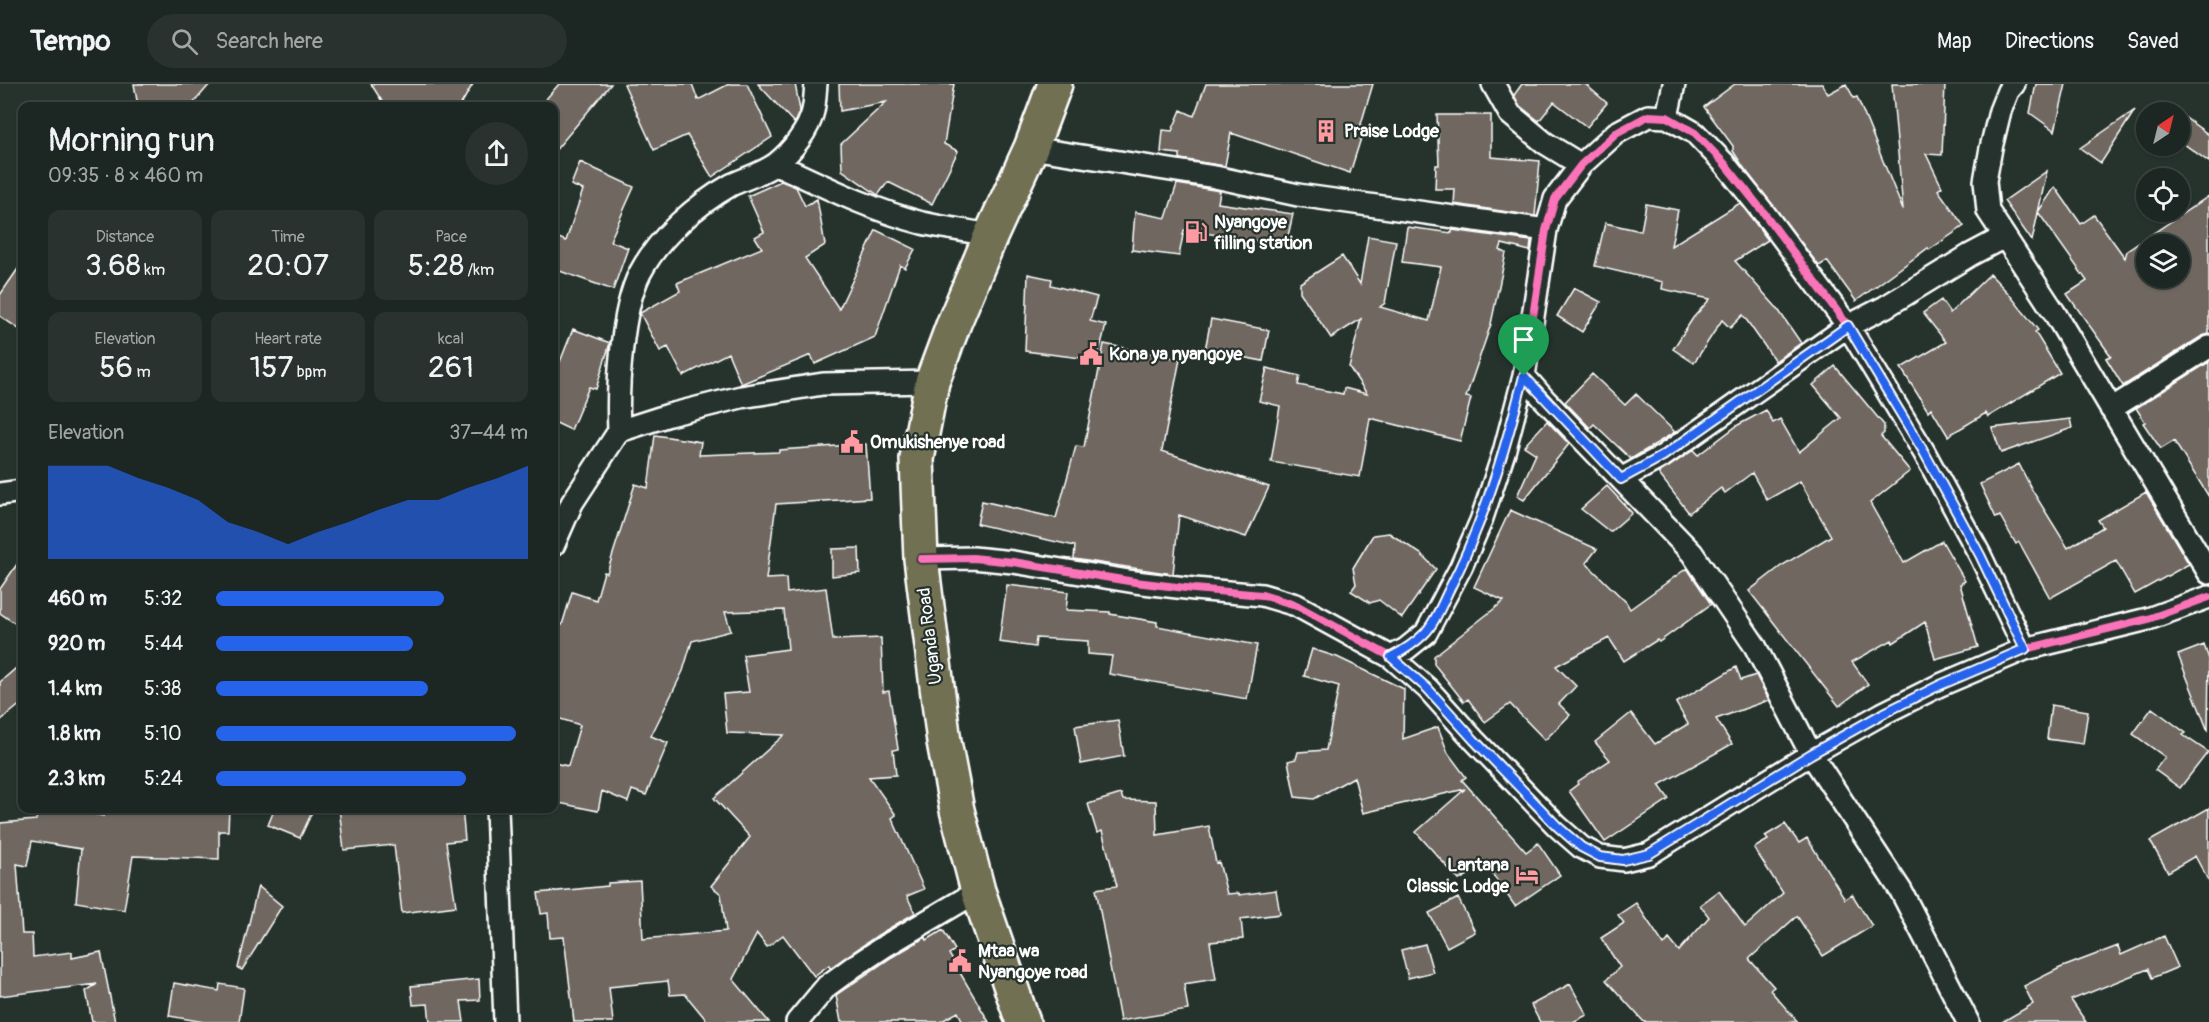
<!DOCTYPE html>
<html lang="en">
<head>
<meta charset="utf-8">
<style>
	:root { --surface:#1c2622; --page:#29322f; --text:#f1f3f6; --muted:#a0a5a5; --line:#3a4340; --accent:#2563eb }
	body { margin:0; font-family:Pangolin,sans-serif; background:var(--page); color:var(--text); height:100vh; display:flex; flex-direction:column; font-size:22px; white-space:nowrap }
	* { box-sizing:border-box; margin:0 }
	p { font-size:20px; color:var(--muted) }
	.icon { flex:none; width:33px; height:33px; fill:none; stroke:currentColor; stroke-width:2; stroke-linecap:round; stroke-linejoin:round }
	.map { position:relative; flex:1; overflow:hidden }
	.details { position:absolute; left:18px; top:18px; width:540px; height:711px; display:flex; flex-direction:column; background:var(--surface); border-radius:12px; box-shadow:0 2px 4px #0004,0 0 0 2px var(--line) }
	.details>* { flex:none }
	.needle { width:39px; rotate:35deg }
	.buttons { position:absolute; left:2136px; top:18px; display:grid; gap:12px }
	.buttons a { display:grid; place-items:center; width:54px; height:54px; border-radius:50%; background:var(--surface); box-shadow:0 2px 4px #0004,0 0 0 2px var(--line); font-size:30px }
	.pin { position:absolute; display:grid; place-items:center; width:51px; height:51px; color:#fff; margin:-62px -26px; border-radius:50% 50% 50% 0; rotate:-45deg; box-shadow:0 0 6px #0007 }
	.pin .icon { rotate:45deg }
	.round { display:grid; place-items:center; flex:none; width:63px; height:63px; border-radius:32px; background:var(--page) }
	.headline { display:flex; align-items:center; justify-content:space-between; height:102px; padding:0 30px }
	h1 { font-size:33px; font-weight:600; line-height:45px }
	.figures { display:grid; grid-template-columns:repeat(3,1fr); gap:9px; height:102px; padding:6px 30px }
	.figures div { display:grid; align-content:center; border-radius:12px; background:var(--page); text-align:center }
	.figures b { font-size:30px; font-weight:600 }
	.figures small { font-size:16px; font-weight:400 }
	.figures p { font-size:16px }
	.chart { height:168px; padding:12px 30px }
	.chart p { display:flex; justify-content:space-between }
	.chart svg { width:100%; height:108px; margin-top:6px; fill:var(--accent); opacity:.7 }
	ul { padding:0 30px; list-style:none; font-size:20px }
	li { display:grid; grid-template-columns:96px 72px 1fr; align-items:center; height:45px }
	li i { height:15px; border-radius:8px; background:var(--accent) }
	header { display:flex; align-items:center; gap:36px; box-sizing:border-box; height:84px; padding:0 30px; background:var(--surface); border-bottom:2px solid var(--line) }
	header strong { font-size:28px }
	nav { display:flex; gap:33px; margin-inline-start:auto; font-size:21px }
	.search { width:420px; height:54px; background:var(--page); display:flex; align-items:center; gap:15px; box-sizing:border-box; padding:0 21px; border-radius:33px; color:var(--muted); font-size:22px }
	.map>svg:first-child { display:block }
	.building { fill:#706861; stroke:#fff; stroke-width:1.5; fill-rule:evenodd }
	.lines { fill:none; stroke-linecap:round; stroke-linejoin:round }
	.street-casing { stroke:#fff; stroke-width:26 }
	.primary-casing { stroke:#fff; stroke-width:38 }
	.street { stroke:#26332d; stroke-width:21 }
	.primary { stroke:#716f52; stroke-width:33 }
	.cycleway-casing { stroke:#26332d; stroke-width:11 }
	.cycleway { stroke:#fb73b8; stroke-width:8 }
	.route-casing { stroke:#fff; stroke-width:12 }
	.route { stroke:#2563eb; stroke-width:8 }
	.labels { text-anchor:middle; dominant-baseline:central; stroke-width:4.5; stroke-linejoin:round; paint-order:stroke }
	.poi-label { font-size:18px; font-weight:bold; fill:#fff; stroke:#26332d; text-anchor:start }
	.street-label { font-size:18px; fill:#fff; stroke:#26332d }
</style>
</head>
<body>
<header>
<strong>Tempo</strong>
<div class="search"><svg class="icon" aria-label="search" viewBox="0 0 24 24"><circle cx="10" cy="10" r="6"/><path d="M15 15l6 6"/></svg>Search here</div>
<nav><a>Map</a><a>Directions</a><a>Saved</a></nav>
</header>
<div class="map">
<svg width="2209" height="938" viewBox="0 0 2209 938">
	<rect width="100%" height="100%" fill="#26332d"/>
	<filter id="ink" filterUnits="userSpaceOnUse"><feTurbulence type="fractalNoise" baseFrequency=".0167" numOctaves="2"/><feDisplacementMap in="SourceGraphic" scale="12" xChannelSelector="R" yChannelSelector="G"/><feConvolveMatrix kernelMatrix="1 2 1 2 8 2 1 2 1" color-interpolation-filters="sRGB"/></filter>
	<g filter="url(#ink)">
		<path class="building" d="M 134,0 L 210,0 L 191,22 L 138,22 Z
			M 371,0 L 473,0 L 460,22 L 385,22 Z
			M 559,0 L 611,0 L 554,68 L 554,22 L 540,22 Z
			M 624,0 L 692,0 L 698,16 L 729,0 L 747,0 L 772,53 L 712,93 L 687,51 L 654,66 Z
			M 758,0 L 795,0 L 800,26 L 794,39 Z
			M 839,0 L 954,0 L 944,60 L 958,67 L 932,120 L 888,98 L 878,111 L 842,86 L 841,60 L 886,18 L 840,27 Z
			M 1206,0 L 1373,0 L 1358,50 L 1362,51 L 1350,89 L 1231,49 L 1225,82 L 1180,75 L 1180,70 L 1161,68 L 1163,46 L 1172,47 L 1181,26 L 1194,32 Z
			M 1522,0 L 1585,0 L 1607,19 L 1587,43 L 1554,18 L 1539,37 L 1520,22 L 1514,11 Z
			M 1735,0 L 1822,0 L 1828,10 L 1846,0 L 1854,14 L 1857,13 L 1903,126 L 1892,0 L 1945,0 L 1942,71 L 1926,70 L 1942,103 L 1938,106 L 1964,142 L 1929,166 L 1928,164 L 1856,217 L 1827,177 L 1819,182 L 1744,84 L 1733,67 L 1733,62 L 1704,23 Z
			M 2036,0 L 2066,0 L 2055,47 L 2030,29 Z
			M 2135,26 L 2101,79 L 2080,64 Z
			M 2180,30 L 2209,51 L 2209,78 L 2180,57 Z
			M 1437,31 L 1491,31 L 1491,73 L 1540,77 L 1535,132 L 1454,120 L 1455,105 L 1435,105 L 1436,81 L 1439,81 Z
			M 580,78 L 634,103 L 610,157 L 628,164 L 613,206 L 554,185 L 554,152 L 566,157 L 583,106 L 571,101 Z
			M 2047,87 L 2032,157 L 2004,117 Z
			M 781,97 L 796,103 L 805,122 L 817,115 L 825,161 L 805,174 L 839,225 L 876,146 L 915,165 L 905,184 L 900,181 L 875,253 L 815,280 L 811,271 L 741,300 L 728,269 L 683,292 L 668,263 L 660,267 L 640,229 L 680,207 L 677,199 L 762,164 L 755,153 L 764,148 L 748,112 Z
			M 1177,100 L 1220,107 L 1218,119 L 1293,130 L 1286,161 L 1184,146 L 1179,172 L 1132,166 L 1135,128 L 1166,134 Z
			M 2055,103 L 2081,140 L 2094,131 L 2125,174 L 2127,167 L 2209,112 L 2209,250 L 2202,252 L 2123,302 L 2106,274 L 2111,272 L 2067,210 L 2087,197 L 2038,128 ZM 2146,160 L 2180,160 L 2180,194 L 2146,194 Z
			M 1740,119 L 1768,156 L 1735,177 L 1777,224 L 1801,259 L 1775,277 L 1743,231 L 1730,244 L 1722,236 L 1694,279 L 1673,265 L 1693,234 L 1710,215 L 1662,205 L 1663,198 L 1595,182 L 1605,139 L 1641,147 L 1646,120 L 1678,126 L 1671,162 Z
			M 1407,143 L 1452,149 L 1452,146 L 1531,157 L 1530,167 L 1502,160 L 1500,166 L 1506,169 L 1491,240 L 1466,313 L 1471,314 L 1460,357 L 1370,334 L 1360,393 L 1271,378 L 1280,322 L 1259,317 L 1267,284 L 1300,292 L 1298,301 L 1343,310 L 1344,304 L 1367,310 L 1349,283 L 1361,235 L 1331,254 L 1300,208 L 1300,199 L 1342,172 L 1360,200 L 1368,152 L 1396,157 L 1385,219 L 1380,223 L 1429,237 L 1441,183 L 1402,178 Z
			M 22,179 L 22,247 L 0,232 L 0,211 Z
			M 1028,190 L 1052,195 L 1051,201 L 1097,213 L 1090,237 L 1106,241 L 1097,276 L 1025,267 Z
			M 1990,190 L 2009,210 L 2038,246 L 2035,248 L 2060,289 L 1988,333 L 1986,329 L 1948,352 L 1931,324 L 1928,327 L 1901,284 L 1946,258 L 1923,229 L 1941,216 L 1950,229 Z
			M 1574,204 L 1601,218 L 1582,248 L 1557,232 Z
			M 1211,235 L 1269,246 L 1263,277 L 1205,266 Z
			M 573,245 L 610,259 L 596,305 L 589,303 L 571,346 L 554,338 L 554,293 Z
			M 1104,260 L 1180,275 L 1162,367 L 1269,403 L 1246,453 L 1179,431 L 1173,490 L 1074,475 L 1075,462 L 977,440 L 982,417 L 1056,434 L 1076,362 L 1084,363 Z
			M 2209,278 L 2209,413 L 2174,357 L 2161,365 L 2143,339 L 2145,338 L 2136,324 Z
			M 1835,282 L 1884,341 L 1884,349 L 1881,352 L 1910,387 L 1870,419 L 1904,479 L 1942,457 L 1965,497 L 1960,500 L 1978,563 L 1935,575 L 1925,538 L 1893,559 L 1892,556 L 1852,578 L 1868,600 L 1839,622 L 1749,507 L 1781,482 L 1831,452 L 1800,397 L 1767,416 L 1752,389 L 1725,409 L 1721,404 L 1689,429 L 1658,389 L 1693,366 L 1698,371 L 1738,341 L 1766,326 L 1773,339 L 1780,335 L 1799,368 L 1841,334 L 1813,301 Z
			M 1592,290 L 1625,321 L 1636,310 L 1675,348 L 1631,375 L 1594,340 L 1590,344 L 1565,318 Z
			M 2070,335 L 2072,344 L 2001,369 L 1992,344 Z
			M 1547,337 L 1569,360 L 1524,416 L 1517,412 L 1536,370 L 1524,362 Z
			M 655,351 L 701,358 L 699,371 L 779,368 L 779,366 L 866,360 L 870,414 L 776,420 L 766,495 L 786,494 L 787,509 L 826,504 L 833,556 L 881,554 L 883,608 L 889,607 L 898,665 L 893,666 L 896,691 L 869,693 L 896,731 L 892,734 L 924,805 L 907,812 L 915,829 L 878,851 L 830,884 L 829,881 L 814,892 L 783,851 L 767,863 L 757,850 L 733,895 L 769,938 L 708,938 L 685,910 L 670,911 L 668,897 L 609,903 L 613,938 L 574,938 L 564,853 L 550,854 L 548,829 L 541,830 L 538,809 L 608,802 L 608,799 L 640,797 L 643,855 L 726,847 L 721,810 L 711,802 L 750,753 L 714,714 L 784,651 L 727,649 L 723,610 L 749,608 L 743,571 L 788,565 L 784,526 L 725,528 L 731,547 L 692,557 L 683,587 L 651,652 L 668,659 L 646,711 L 632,706 L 628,718 L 602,707 L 598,727 L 554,718 L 554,679 L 568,682 L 580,641 L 554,633 L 554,536 L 562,541 L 572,508 L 596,516 L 604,488 L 607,489 L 635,400 L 648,404 Z
			M 2019,380 L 2032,406 L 2068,464 L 2103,443 L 2098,436 L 2146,408 L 2189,480 L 2135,510 L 2116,477 L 2050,514 L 2019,458 L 2016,460 L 2000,432 L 1996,434 L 1980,400 Z
			M 1607,402 L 1632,429 L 1610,448 L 1581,425 Z
			M 1510,426 L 1597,465 L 1586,479 L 1626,518 L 1630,525 L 1687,484 L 1711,520 L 1659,558 L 1657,556 L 1624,577 L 1609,554 L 1556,582 L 1576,602 L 1559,620 L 1570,631 L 1545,656 L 1510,620 L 1485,638 L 1468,615 L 1464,618 L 1434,580 L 1434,572 L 1504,517 L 1474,503 Z
			M 1389,449 L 1421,470 L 1436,485 L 1402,534 L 1379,516 L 1370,519 L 1351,507 L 1356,500 L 1353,484 L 1373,451 Z
			M 859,464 L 860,489 L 832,492 L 832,465 Z
			M 22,473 L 22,544 L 0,529 L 0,505 Z
			M 1007,501 L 1068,508 L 1066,526 L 1110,528 L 1110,530 L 1157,538 L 1157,542 L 1257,561 L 1247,615 L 1109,590 L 1112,572 L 1088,570 L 1088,557 L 1036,554 L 1035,563 L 999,558 Z
			M 2204,561 L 2209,575 L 2208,647 L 2178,571 Z
			M 1312,565 L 1337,573 L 1404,605 L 1403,655 L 1438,643 L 1448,669 L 1466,693 L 1462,696 L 1526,768 L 1538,759 L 1560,791 L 1515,822 L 1486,781 L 1459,796 L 1416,748 L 1465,705 L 1363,729 L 1354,693 L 1314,715 L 1295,713 L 1288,677 L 1296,675 L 1298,668 L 1326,666 L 1339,602 L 1304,592 Z
			M 22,579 L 22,619 L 0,637 L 0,598 Z
			M 1736,583 L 1741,596 L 1756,591 L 1769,616 L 1716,635 L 1732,660 L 1659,701 L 1669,715 L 1605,758 L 1569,707 L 1578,700 L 1577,698 L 1610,676 L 1595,658 L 1631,629 L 1655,660 L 1688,640 L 1676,619 Z
			M 2051,621 L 2088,627 L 2083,660 L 2047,655 Z
			M 2152,624 L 2186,649 L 2183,651 L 2208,668 L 2180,704 L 2155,686 L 2165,673 L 2133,650 Z
			M 1118,636 L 1124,672 L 1081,680 L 1075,642 Z
			M 1121,710 L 1123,716 L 1156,717 L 1157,751 L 1209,742 L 1216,779 L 1219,778 L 1227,810 L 1239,809 L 1239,811 L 1276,806 L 1280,830 L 1241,835 L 1243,855 L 1210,858 L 1216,895 L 1184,900 L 1188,926 L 1120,937 L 1096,805 L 1117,802 L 1102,747 L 1097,749 L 1088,720 Z
			M 38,724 L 59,724 L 104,732 L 104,724 L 229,724 L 228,747 L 219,747 L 219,775 L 133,772 L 124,826 L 76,818 L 81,765 L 32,757 L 27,782 L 17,780 L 22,850 L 32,850 L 33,873 L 72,868 L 72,874 L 101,868 L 115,938 L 92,938 L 86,907 L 97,900 L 0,912 L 0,739 L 36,736 Z
			M 275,724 L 314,724 L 300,754 L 268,741 Z
			M 339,724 L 462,724 L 465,756 L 446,758 L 456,822 L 402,829 L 394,761 L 344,766 Z
			M 2209,724 L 2209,798 L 2195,772 L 2168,788 L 2150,757 Z
			M 1785,740 L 1799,759 L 1807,754 L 1845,815 L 1852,810 L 1872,842 L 1823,872 L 1797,832 L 1749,875 L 1774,903 L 1770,906 L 1798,938 L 1644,938 L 1606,896 L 1620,883 L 1601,854 L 1624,839 L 1618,831 L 1636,819 L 1664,861 L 1669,855 L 1679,867 L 1709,833 L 1700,821 L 1719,807 L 1745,843 L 1783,809 L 1754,764 L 1768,756 L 1765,752 Z
			M 258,802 L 282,822 L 242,886 L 238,884 Z
			M 1458,814 L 1475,848 L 1447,863 L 1429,829 Z
			M 943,846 L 955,866 L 949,870 L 989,938 L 963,938 L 958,928 L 940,938 L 841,938 L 836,911 L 892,873 L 926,853 L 927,856 Z
			M 2164,852 L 2178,883 L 2152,894 L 2148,885 L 2071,916 L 2086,938 L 2002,938 L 2033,920 L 2024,902 L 2060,884 L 2118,862 L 2121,871 Z
			M 1425,860 L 1433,888 L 1408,894 L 1401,866 Z
			M 479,895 L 480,916 L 461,917 L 464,938 L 430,938 L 428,920 L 413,921 L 411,902 Z
			M 174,899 L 219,907 L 220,900 L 244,904 L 239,938 L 204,938 L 169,932 Z
			M 1570,900 L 1587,931 L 1573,938 L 1540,938 L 1531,921 Z"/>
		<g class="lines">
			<g class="street-casing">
				<path id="street" d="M 1493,0 L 1510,30 L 1545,59 L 1581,81
					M 2014,0 L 2008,7 L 2000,27 L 1991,64 L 1985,97 L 1988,127 L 2054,228 L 2209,489
					M 1667,33 L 1674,0
					M 1031,64 L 1215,93 L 1298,111 L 1546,146
					M 776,80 C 824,102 871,126 922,139 C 945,144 968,147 991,151
					M 1524,292 L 1544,315 L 1692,469 L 1755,562 L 1811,670 L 1901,807 L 1968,938
					M 2111,325 L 2209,263
					M 619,347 C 617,305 621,226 640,189 C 659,153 696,121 731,101 C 746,94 764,89 777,79 C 791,68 809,46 813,27 C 815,18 815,9 816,0
					M 1621,395 L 1663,372 L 1848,242 L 1885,223 L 1970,171 L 2004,153
					M 0,410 L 22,407
					M 554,460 L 572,419 L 619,347 L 669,331 L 741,313 L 823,300 L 932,298
					M 921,475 L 973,474 L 1013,478 L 1135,498 L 1194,505 L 1262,511 L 1296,521 L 1391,573 L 1428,605 L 1474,656 L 1557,742 L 1581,763 L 1600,773 L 1624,776 L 1649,770 L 1811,670 L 1882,630 L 1938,602 L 2025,565 L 2148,535 L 2209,513
					M 1391,573 L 1406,565 L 1426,549 L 1461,483 L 1481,437 L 1504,368 L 1524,292 L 1546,146 L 1555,115 L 1581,81 L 1616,49 L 1648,32 L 1667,33 L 1695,49 L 1724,79 L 1764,129 L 1848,242 L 1924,368 L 1980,471 L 2025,565
					M 497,724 L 505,938
					M 797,938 L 827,902 L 853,883 L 885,862 L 978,807"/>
			</g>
			<g class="primary-casing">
				<path id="primary" d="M 1023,938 L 978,807 L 957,726 L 944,658 L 921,475 L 917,375 L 932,298 L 954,239 L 991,151 L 1031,64 L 1055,0"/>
			</g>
			<use href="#street" class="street"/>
			<use href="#primary" class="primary"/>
			<g class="cycleway-casing">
				<path id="cycleway" d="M 921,475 L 973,474 L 1013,478 L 1135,498 L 1194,505 L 1262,511 L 1296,521 L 1391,573 L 1428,605 L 1474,656 L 1557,742 L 1581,763 L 1600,773 L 1624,776 L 1649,770 L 1811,670 L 1882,630 L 1938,602 L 2025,565 L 2148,535 L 2209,513
					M 1391,573 L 1406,565 L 1426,549 L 1461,483 L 1481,437 L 1504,368 L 1524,292 L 1546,146 L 1555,115 L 1581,81 L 1616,49 L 1648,32 L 1667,33 L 1695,49 L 1724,79 L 1764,129 L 1848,242 L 1924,368 L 1980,471 L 2025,565"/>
			</g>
			<use href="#cycleway" class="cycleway"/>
		</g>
	</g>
	<g class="lines" filter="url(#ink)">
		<g class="route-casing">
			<path id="route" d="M 1848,242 L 1924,368 L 1980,471 L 2025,565 L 1938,602 L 1882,630 L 1811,670 L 1649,770 L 1623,776 L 1600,773 L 1581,763 L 1557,742 L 1474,656 L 1428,605 L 1391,573 C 1403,567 1414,560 1424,550 C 1435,539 1442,520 1449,506 C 1484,438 1505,366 1524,292 L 1621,395 L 1663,372 Z"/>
		</g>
		<use href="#route" class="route"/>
	</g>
	<defs>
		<g id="building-bare" transform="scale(1.8)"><path d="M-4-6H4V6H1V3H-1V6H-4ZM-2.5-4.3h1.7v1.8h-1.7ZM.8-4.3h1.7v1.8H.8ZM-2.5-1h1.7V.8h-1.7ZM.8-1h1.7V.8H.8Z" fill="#ff9aa2" stroke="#26332d" stroke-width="2.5" paint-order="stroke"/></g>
		<g id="fuel-bare" transform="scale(1.8)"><path d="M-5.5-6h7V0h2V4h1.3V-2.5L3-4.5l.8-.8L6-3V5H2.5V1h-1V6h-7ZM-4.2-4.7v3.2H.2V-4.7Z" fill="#ff9aa2" stroke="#26332d" stroke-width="2.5" paint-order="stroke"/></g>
		<g id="civic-bare" transform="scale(1.8)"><path d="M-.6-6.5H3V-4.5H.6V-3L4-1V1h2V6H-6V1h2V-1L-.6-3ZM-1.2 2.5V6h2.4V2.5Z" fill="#ff9aa2" stroke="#26332d" stroke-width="2.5" paint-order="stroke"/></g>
		<g id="hotel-bare" transform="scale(1.8)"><path d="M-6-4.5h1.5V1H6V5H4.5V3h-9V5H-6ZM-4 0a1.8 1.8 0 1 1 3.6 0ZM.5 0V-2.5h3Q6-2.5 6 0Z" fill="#ff9aa2" stroke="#26332d" stroke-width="2.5" paint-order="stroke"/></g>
	</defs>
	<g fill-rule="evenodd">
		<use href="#building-bare" x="1326" y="47"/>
		<use href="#fuel-bare" x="1196" y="148"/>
		<use href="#civic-bare" x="1091" y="270"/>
		<use href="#civic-bare" x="852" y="358"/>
		<use href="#hotel-bare" x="1527" y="791"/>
		<use href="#civic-bare" x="960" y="877"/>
	</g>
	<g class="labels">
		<g class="poi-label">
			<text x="1344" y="47">Praise Lodge</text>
			<text x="1214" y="138">Nyangoye<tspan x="1214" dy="21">filling station</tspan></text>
			<text x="1109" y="270">Kona ya nyangoye</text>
			<text x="870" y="358">Omukishenye road</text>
			<text x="1509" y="781" text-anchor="end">Lantana<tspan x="1509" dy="21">Classic Lodge</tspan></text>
			<text x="978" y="867">Mtaa wa<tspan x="978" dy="21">Nyangoye road</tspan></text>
		</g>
		<g class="street-label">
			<text transform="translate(930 552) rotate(-97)">Uganda Road</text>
		</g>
	</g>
</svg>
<div class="buttons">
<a><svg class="needle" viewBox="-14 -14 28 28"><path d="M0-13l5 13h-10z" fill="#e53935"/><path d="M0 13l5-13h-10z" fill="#a0a5a5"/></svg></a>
<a><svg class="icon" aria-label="locate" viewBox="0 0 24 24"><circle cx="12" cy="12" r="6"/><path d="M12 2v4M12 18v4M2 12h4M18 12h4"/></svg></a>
<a><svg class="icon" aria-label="layers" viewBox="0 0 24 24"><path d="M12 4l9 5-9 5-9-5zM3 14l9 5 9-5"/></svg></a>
</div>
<div class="pin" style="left:1524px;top:292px;background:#1e9e55"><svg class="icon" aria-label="arrive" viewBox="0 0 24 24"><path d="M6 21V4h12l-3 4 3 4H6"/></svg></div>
<section class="details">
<div class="headline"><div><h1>Morning run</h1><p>09:35 · 8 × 460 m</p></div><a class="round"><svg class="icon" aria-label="share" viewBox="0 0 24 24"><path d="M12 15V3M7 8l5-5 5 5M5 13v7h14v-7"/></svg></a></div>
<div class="figures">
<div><p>Distance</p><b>3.68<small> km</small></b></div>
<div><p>Time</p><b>20:07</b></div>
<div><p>Pace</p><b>5:28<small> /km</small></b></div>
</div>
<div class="figures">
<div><p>Elevation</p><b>56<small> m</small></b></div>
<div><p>Heart rate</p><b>157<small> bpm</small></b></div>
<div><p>kcal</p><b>261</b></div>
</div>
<div class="chart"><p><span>Elevation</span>37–44 m</p>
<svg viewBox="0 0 160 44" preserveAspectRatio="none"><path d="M0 44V6L10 6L20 6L30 11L40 15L50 20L60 29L70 33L80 38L90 33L100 29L110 24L120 20L130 20L140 15L150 11L160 6V44z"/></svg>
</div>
<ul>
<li><b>460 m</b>5:32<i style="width:73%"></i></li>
<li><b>920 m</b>5:44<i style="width:63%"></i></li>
<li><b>1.4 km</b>5:38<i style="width:68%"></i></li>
<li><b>1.8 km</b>5:10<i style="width:96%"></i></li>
<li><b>2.3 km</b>5:24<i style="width:80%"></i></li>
</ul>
</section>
</div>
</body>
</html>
